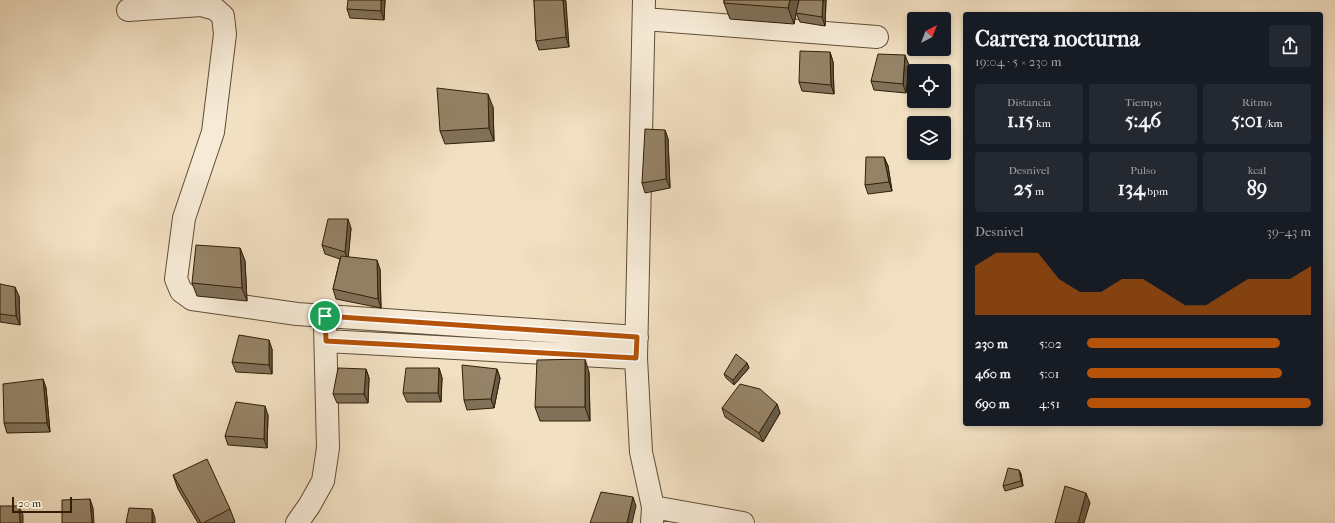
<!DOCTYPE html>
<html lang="es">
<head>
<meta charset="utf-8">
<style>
	:root { --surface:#171b24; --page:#242831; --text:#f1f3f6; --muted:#9ea1a6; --accent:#b45309 }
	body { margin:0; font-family:"IM FELL French Canon",serif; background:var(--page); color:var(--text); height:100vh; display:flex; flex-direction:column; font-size:15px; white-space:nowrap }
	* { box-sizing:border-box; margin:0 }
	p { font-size:13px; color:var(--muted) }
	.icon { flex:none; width:22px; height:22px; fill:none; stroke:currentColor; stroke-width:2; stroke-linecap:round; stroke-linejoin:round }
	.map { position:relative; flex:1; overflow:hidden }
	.drawer { position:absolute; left:963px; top:12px; width:360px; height:414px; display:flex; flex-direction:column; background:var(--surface); border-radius:4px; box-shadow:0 2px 6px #0003 }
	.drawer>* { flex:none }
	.needle { width:26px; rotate:42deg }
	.tools { position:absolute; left:907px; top:12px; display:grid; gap:8px }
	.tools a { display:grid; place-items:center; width:44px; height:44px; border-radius:4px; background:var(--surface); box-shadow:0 2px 6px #0003; font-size:20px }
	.scale { position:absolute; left:12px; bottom:10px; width:60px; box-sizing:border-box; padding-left:4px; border:2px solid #301e05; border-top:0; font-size:11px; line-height:14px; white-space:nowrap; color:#301e05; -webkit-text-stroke:3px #f7ebd7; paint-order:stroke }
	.pin { position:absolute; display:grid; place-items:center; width:34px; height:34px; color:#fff; margin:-17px; border:2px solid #fff; border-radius:50%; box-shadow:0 1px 4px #0007 }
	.round { display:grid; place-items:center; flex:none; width:42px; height:42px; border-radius:4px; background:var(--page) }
	.headline { display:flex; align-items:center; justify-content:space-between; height:68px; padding:0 12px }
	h1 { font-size:22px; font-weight:800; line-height:30px }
	.metrics { display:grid; grid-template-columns:repeat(3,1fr); gap:6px; height:68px; padding:4px 12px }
	.metrics div { display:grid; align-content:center; border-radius:4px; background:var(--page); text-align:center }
	.metrics b { font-size:20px; font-weight:800 }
	.metrics small { font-size:11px; font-weight:400 }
	.metrics p { font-size:11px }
	.chart { height:112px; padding:8px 12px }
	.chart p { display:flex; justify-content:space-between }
	.chart svg { width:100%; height:72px; margin-top:4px; fill:var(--accent); opacity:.7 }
	ul { padding:0 12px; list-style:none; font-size:13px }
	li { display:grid; grid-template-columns:64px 48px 1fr; align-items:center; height:30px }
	li i { height:10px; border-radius:5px; background:var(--accent) }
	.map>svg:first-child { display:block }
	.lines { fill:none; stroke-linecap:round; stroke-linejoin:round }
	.minor-casing { stroke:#604e34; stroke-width:24 }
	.minor { stroke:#f7ebd7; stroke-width:22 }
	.wall { fill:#807159; stroke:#301e05 }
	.shaded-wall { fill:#685c48; stroke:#301e05 }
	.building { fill:#958367; stroke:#301e05 }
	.route-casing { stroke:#fff; stroke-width:8 }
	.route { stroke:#b45309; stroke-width:5 }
</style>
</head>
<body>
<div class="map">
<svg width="1335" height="523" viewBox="0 0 1335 523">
	<rect width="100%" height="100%" fill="#f2e0c2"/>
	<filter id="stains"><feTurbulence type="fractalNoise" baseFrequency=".005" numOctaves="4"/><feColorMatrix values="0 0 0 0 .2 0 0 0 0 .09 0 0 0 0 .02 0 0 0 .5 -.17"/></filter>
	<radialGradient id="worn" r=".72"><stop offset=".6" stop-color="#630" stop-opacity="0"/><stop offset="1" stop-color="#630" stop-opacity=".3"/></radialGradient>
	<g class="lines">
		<g class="minor-casing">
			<path id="minor" d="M 644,0 L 636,358 L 641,452 L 653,507 L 652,523
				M 128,10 L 201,5 L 215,9 L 223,16 L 225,34 L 213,132 L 184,218 L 176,279 L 181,291 L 192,299 L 297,314 L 637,337
				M 644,19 L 877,37
				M 326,341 L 636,358
				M 653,507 L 743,523
				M 297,523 L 309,506 L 323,481 L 328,448 L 325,326"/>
		</g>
		<use href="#minor" class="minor"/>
	</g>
	<path class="wall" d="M 385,0 L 384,20 L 350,18 L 347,9 Z
		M 534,0 L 565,0 L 569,47 L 539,50 L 536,41 Z
		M 724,0 L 826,0 L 825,26 L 800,22 L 796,13 L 794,24 L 730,19 L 724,3 Z
		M 830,52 L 833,62 L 834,94 L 802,91 L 799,82 Z
		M 909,65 L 906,93 L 874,90 L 871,81 Z
		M 493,107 L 494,141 L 445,144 L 440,131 Z
		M 665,130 L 668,139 L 670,188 L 645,193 L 642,183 Z
		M 884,157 L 888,166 L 892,191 L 868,194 L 865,185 Z
		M 351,228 L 348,257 L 380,269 L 381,308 L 336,299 L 333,289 L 340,259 L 325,254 L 322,245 Z
		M 240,248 L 245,261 L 247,301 L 197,296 L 192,283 Z
		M 0,284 L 19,296 L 20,325 L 0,322 Z
		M 272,349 L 272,374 L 236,372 L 232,362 Z
		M 747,363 L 749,368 L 734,385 L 726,378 L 724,374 Z
		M 439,368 L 442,378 L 441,402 L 407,402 L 403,393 Z
		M 366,369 L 369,378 L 368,403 L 337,403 L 333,394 Z
		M 497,369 L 500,378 L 494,408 L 467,410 L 464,400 Z
		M 589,372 L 590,421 L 540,421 L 535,407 Z
		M 43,379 L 46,388 L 50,432 L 7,433 L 4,423 Z
		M 777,404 L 780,413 L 763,442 L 725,417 L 722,408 Z
		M 268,415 L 267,448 L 228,445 L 225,436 Z
		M 1019,470 L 1021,474 L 1023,486 L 1005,491 L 1003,486 Z
		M 173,475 L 230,509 L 235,522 L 232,523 L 198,523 L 178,489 Z"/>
	<path class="shaded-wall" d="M 381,0 L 385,0 L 384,20 L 381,11 Z
		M 563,0 L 565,0 L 566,1 L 569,47 L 566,37 Z
		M 790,0 L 799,0 L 794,24 L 788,8 Z
		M 823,0 L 826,0 L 825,26 L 822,17 Z
		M 830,52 L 833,62 L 834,94 L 831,85 Z
		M 905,55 L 909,65 L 906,93 L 903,84 Z
		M 488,94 L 493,107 L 494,141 L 489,128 Z
		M 665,130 L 668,139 L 670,188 L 666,179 Z
		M 884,157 L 888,166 L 892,191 L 889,182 Z
		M 348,219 L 351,228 L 348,261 L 345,252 Z
		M 240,248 L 245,261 L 247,301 L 242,288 Z
		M 377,260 L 380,269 L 381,308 L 378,299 Z
		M 15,287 L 19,296 L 20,325 L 16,316 Z
		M 269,340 L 272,349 L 272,374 L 269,365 Z
		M 585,359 L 589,372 L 590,421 L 585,407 Z
		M 747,363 L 749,368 L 734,385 L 733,380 Z
		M 439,368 L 442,378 L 441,402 L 438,393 Z
		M 366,369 L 369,378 L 368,403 L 364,394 Z
		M 497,369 L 500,378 L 494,408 L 491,399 Z
		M 43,379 L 46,388 L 50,432 L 47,423 Z
		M 777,404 L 780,413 L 763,442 L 759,433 Z
		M 265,406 L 268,415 L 267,448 L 264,439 Z
		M 1019,470 L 1021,474 L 1023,486 L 1021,481 Z
		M 1086,493 L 1090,503 L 1084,523 L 1078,523 Z
		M 633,497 L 636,506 L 632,523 L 627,523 Z
		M 90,499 L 93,508 L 94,523 L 92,523 Z
		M 19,506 L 23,515 L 23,523 L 20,523 Z
		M 152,509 L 155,518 L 155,523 L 152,523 Z"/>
	<path class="building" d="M 348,0 L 381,0 L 381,11 L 347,9 Z
		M 534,0 L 563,0 L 566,37 L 536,41 Z
		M 724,0 L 790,0 L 788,8 L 724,3 Z
		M 799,0 L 823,0 L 822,17 L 796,13 Z
		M 800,51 L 830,52 L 831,85 L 799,82 Z
		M 878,54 L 905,55 L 903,84 L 871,81 Z
		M 437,88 L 488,94 L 489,128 L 440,131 Z
		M 645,129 L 665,130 L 666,179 L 642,183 Z
		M 866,157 L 884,157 L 889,182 L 865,185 Z
		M 328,219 L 348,219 L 345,252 L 322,245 Z
		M 196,245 L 240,248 L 242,288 L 192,283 Z
		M 341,256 L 377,260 L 378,299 L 333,289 Z
		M 0,284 L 15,287 L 16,316 L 0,314 Z
		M 239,335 L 269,340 L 269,365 L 232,362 Z
		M 736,354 L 747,363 L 733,380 L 724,374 Z
		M 585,359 L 585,407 L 535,407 L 537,360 Z
		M 462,365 L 497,369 L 491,399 L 464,400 Z
		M 338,368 L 366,369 L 364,394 L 333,394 Z
		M 406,368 L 439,368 L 438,393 L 403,393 Z
		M 43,379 L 47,423 L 4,423 L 3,384 Z
		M 740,384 L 760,389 L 777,404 L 759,433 L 722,408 Z
		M 236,402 L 265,406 L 264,439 L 225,436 Z
		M 207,459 L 230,509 L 203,523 L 201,523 L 173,475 Z
		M 1008,468 L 1019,470 L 1021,481 L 1003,486 Z
		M 1065,486 L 1086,493 L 1078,523 L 1055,523 Z
		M 601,492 L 633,497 L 627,523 L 590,523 Z
		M 90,499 L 92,523 L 62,523 L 62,500 Z
		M 0,506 L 19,506 L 20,523 L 0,523 Z
		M 129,508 L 152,509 L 152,523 L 126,523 Z"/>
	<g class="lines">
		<g class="route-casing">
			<path id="route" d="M 325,316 L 637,337 L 636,358 L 326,341 Z"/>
		</g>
		<use href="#route" class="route"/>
	</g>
	<rect width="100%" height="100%" filter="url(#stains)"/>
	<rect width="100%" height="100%" fill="url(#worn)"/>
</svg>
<div class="tools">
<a><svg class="needle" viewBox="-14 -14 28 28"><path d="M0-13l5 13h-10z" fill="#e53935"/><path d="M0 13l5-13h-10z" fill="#9ea1a6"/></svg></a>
<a><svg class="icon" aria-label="locate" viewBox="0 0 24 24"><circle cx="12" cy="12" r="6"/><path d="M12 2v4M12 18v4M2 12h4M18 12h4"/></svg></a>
<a><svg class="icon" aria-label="layers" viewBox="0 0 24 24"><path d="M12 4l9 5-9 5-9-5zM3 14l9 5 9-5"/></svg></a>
</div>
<div class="scale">20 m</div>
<div class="pin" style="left:325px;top:316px;background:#1e9e55"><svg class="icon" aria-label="arrive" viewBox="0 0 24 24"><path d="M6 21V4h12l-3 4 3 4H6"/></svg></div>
<section class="drawer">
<div class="headline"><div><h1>Carrera nocturna</h1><p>19:04 · 5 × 230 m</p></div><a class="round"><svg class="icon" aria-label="share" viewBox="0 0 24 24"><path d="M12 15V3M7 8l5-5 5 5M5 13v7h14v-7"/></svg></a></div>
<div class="metrics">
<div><p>Distancia</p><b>1.15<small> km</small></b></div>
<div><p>Tiempo</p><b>5:46</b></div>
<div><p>Ritmo</p><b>5:01<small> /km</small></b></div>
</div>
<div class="metrics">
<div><p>Desnivel</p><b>25<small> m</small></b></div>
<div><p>Pulso</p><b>134<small> bpm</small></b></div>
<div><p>kcal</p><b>89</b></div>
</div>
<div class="chart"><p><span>Desnivel</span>39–43 m</p>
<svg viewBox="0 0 160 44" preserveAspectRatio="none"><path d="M0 44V14L10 6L20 6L30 6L40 22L50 30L60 30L70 22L80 22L90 30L100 38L110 38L120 30L130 22L140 22L150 22L160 14V44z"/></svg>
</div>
<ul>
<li><b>230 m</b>5:02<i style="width:86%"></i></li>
<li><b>460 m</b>5:01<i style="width:87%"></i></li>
<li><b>690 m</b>4:51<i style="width:100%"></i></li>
</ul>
</section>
</div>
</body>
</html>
